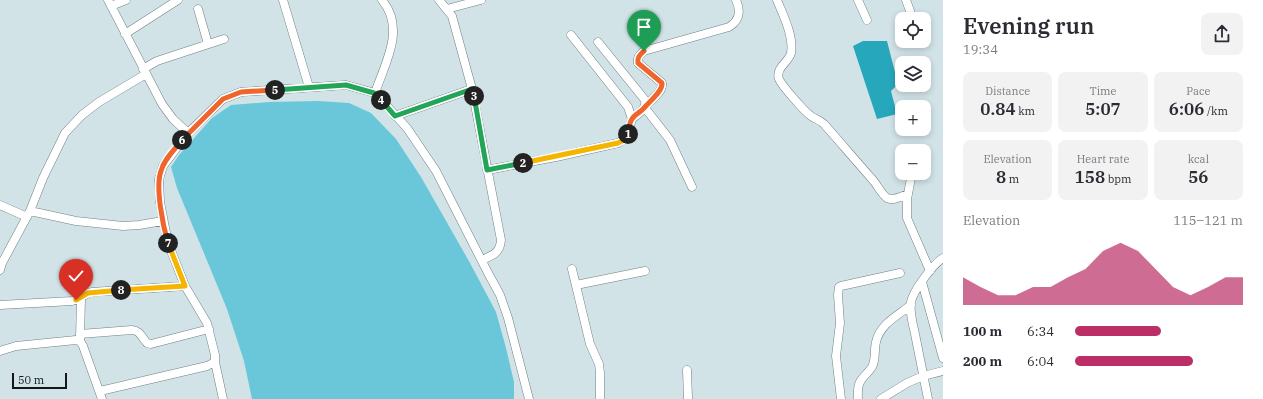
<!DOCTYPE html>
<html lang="en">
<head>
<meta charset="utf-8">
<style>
	:root { --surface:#fff; --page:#f2f2f3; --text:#2b2b33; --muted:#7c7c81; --accent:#bb2f66 }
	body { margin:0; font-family:"IBM Plex Serif",serif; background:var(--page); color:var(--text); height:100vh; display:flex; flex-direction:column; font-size:15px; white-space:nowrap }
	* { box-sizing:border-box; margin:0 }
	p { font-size:13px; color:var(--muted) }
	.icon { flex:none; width:22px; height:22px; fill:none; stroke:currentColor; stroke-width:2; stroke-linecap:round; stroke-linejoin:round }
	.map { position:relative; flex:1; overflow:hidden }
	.drawer { display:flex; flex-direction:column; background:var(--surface); width:320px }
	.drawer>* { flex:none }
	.tools { position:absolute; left:895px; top:12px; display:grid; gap:8px }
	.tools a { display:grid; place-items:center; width:36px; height:36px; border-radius:8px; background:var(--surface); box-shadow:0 2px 6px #0003; font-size:20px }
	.scale { position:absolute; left:12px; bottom:10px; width:55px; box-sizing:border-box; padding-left:4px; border:2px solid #12181a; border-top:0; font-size:11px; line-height:14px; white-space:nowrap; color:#12181a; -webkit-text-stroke:3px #d1e3e7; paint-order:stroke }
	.pin { position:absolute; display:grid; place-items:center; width:34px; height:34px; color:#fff; margin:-41px -17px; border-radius:50% 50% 50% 0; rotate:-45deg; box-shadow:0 0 4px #0007 }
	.pin .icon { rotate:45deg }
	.km { position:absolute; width:20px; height:20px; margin:-10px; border-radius:50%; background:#222; color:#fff; font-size:11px; line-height:20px; text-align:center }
	.round { display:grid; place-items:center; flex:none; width:42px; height:42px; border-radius:8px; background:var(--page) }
	.head { display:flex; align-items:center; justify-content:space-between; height:68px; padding:0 20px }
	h1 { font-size:22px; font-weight:600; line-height:30px }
	.metrics { display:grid; grid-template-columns:repeat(3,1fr); gap:6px; height:68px; padding:4px 20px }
	.metrics div { display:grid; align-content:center; border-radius:8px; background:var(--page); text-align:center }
	.metrics b { font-size:17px; font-weight:600 }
	.metrics small { font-size:11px; font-weight:400 }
	.metrics p { font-size:11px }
	.chart { height:112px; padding:8px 20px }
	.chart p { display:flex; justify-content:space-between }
	.chart svg { width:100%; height:72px; margin-top:4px; fill:var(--accent); opacity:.7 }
	ul { padding:0 20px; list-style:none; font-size:13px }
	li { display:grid; grid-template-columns:64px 48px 1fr; align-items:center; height:30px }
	li i { height:10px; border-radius:5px; background:var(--accent) }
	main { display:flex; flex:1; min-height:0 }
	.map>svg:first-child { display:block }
	.green { fill:#69c7d9 }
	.water { fill:#27a7bc }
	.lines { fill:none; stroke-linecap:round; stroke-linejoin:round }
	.street-casing { stroke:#708185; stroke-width:9 }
	.street { stroke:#fff; stroke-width:8 }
	.split-1-casing { stroke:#fff; stroke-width:8 }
	.split-2-casing { stroke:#fff; stroke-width:8 }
	.split-3-casing { stroke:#fff; stroke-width:8 }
	.split-4-casing { stroke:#fff; stroke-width:8 }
	.split-5-casing { stroke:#fff; stroke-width:8 }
	.split-6-casing { stroke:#fff; stroke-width:8 }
	.split-7-casing { stroke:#fff; stroke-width:8 }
	.split-8-casing { stroke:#fff; stroke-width:8 }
	.split-9-casing { stroke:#fff; stroke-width:8 }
	.split-1 { stroke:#f0652b; stroke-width:5 }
	.split-2 { stroke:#f5b400; stroke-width:5 }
	.split-3 { stroke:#22a559; stroke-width:5 }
	.split-4 { stroke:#22a559; stroke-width:5 }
	.split-5 { stroke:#22a559; stroke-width:5 }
	.split-6 { stroke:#f0652b; stroke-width:5 }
	.split-7 { stroke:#f0652b; stroke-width:5 }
	.split-8 { stroke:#f5b400; stroke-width:5 }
	.split-9 { stroke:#f5b400; stroke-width:5 }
</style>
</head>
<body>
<main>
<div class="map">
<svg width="943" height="399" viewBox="0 0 943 399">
	<rect width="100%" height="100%" fill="#d1e3e7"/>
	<path class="green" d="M 318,101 L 349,103 L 371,113 L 396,139 L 421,177 L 470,263 L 496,312 L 506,348 L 514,382 L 514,399 L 252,399 L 244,361 L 227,309 L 177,188 L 171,167 L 179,155 L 212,118 L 231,105 L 270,102 Z"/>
	<path class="water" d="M 863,41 L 887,41 L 898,84 L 891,91 L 897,114 L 877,119 L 853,46 Z"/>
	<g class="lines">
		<g class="street-casing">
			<path id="street" d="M 108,0 L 162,104 L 173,119 L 188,133
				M 283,0 L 309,87
				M 439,0 L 452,16 L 472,89 L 501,240 C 500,253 493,255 482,260
				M 777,0 C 783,15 794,36 791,53 C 789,62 775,68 779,79 C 782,86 805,112 811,116 C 815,119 820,120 824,124 C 840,142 856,161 872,179 C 877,184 881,194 887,198 C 894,201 902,196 908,194
				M 858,0 L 867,20
				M 906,0 L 913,19
				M 111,6 L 126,0
				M 198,9 L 208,44
				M 447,9 L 481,0
				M 125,34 L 178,0
				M 598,42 L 645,100 C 647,109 638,114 632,119
				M 143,69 L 157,61 L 224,39
				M 375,93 C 385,63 406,29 382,0
				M 646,105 C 652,99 663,92 662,83 L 638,63 C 637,57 640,55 644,51 L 729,27 C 740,20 741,11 736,0
				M 645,108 L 670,140 L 692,187
				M 395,116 L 472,89
				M 487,170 L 556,157 L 618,143 L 627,137 L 632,119 L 628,107 L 571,35
				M 912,173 L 907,199 L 907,218 L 930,271
				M 0,205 L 27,217
				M 30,211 L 76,221 L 123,226 L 139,225 L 163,221
				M 572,269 L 590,344 L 599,364 L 600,373 L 600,399
				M 0,270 L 2,263 L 30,211 L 43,178 L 65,133 L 82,115 L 99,102 L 146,74
				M 922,282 L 943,358
				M 576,285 L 645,271
				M 0,305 L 72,301 C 80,299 84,294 92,292 L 185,286
				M 80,334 L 132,330 C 141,331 141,337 147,343 L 151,344 L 209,329
				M 80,339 L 81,298
				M 0,351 L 16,346 L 76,340 L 80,341 L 83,346 L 102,399
				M 215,362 L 223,399
				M 687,370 L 688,399
				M 100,391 L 207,366 L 215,362 L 215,355 L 207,323 L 185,286 L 168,243 L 160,202 L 159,179 L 163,166 L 188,133 L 223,99 L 241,92 L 346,85 L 375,93 L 407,128 L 436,171 L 487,271 L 500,295 L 508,318 L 529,399
				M 841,399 L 836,356 L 840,323 L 838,295 L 839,287 L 841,286 L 900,273
				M 858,399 C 857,378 862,381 872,367 C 876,360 874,350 876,342 C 880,324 897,316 911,305
				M 881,399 L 907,383 L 923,376 L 943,371
				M 928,399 C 924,379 920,359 916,339 C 914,327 909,314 911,302 C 913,291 933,264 943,258"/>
		</g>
		<use href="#street" class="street"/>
	</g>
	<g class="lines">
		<g class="split-1-casing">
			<path id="split-1" d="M 628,134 C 629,130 629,123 632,119 C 635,114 641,112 644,108 C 650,101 663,91 662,83 L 638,63 C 637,57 640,55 644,51"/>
		</g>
		<g class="split-2-casing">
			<path id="split-2" d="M 523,163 L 618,143 L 624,140 L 628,134"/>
		</g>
		<g class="split-3-casing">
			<path id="split-3" d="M 474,96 L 487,170 L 523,163"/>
		</g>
		<g class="split-4-casing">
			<path id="split-4" d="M 381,100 L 395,116 L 472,89 L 474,96"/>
		</g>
		<g class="split-5-casing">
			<path id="split-5" d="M 275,90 L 346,85 L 374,93 L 381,100"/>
		</g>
		<g class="split-6-casing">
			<path id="split-6" d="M 182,140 L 223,99 L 241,92 L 275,90"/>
		</g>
		<g class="split-7-casing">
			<path id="split-7" d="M 168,243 C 163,226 155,187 161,171 C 164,159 175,149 182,140"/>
		</g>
		<g class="split-8-casing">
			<path id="split-8" d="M 121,290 L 185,286 L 168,243"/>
		</g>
		<g class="split-9-casing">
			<path id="split-9" d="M 76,300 L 88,293 L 121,290"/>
		</g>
		<use href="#split-1" class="split-1"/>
		<use href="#split-2" class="split-2"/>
		<use href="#split-3" class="split-3"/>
		<use href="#split-4" class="split-4"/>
		<use href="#split-5" class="split-5"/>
		<use href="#split-6" class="split-6"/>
		<use href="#split-7" class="split-7"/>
		<use href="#split-8" class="split-8"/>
		<use href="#split-9" class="split-9"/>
	</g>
</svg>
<div class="tools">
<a><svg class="icon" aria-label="locate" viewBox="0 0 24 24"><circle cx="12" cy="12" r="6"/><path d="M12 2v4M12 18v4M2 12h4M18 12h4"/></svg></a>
<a><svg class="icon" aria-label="layers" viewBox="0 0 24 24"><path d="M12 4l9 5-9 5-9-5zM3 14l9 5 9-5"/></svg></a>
<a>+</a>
<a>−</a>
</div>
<div class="scale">50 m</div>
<div class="pin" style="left:644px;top:51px;background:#1e9e55"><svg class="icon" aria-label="arrive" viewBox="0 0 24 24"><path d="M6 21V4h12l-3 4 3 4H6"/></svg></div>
<div class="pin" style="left:76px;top:300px;background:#d93025"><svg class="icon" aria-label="check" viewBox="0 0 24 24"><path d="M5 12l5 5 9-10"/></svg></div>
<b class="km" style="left:628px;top:134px">1</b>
<b class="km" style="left:523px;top:163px">2</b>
<b class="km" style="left:474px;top:96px">3</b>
<b class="km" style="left:381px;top:100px">4</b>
<b class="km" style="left:275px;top:90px">5</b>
<b class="km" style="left:182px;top:140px">6</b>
<b class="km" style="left:168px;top:243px">7</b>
<b class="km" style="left:121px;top:290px">8</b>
</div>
<section class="drawer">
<div class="head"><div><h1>Evening run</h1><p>19:34</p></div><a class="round"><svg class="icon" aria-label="share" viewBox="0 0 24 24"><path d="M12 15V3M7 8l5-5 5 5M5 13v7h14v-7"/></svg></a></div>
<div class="metrics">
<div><p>Distance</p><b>0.84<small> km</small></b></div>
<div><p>Time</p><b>5:07</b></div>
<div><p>Pace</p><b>6:06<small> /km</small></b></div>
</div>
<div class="metrics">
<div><p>Elevation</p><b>8<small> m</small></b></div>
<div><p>Heart rate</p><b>158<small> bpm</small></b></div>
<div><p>kcal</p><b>56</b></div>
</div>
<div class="chart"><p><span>Elevation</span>115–121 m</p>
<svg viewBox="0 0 160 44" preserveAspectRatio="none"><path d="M0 44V27L10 33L20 38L30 38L40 33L50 33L60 27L70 22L80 11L90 6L100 11L110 22L120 33L130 38L140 33L150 27L160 27V44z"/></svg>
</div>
<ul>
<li><b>100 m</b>6:34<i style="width:51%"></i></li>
<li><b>200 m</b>6:04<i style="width:70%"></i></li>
</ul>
</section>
</main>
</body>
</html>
